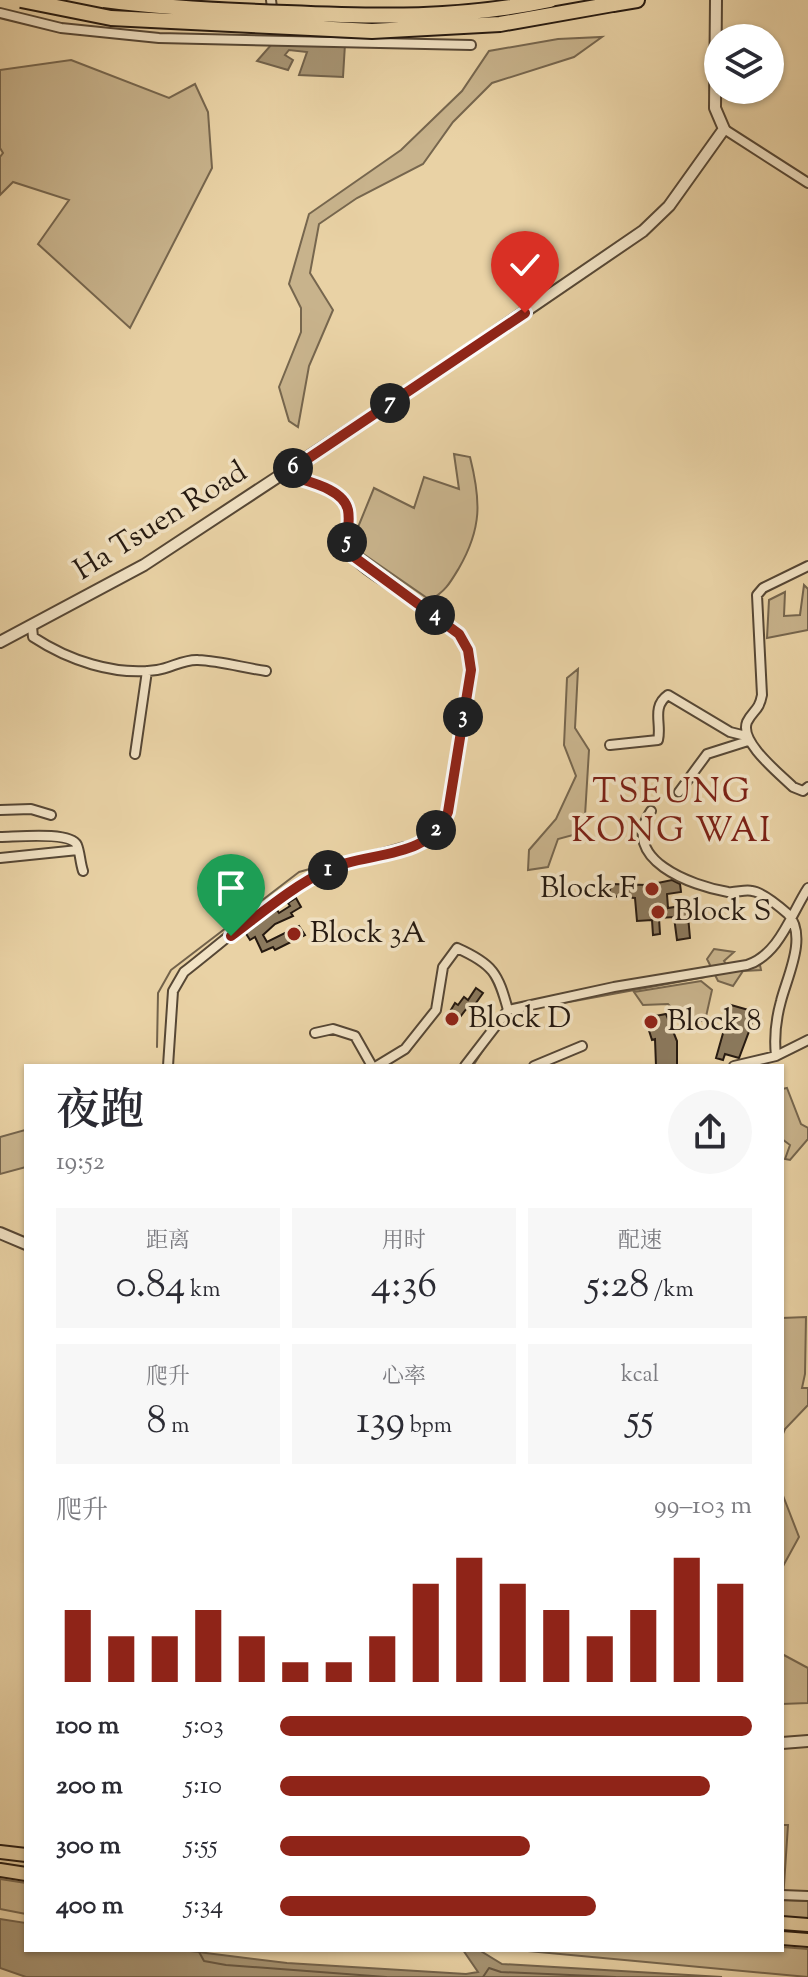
<!DOCTYPE html>
<html lang="zh">
<head>
<meta charset="utf-8">
<style>
	:root { --surface:#fff; --page:#f7f7f7; --text:#2b2b33; --muted:#7c7c81; --accent:#8f2418 }
	body { margin:0; font-family:"Sorts Mill Goudy","Noto Serif SC",serif; background:var(--page); color:var(--text); height:100vh; display:flex; flex-direction:column; font-size:30px; white-space:nowrap }
	* { box-sizing:border-box; margin:0 }
	p { font-size:26px; color:var(--muted) }
	.icon { flex:none; width:44px; height:44px; fill:none; stroke:currentColor; stroke-width:2; stroke-linecap:round; stroke-linejoin:round }
	.map { position:relative; flex:1; overflow:hidden }
	.sheet { position:absolute; left:24px; top:1064px; width:760px; height:888px; display:flex; flex-direction:column; background:var(--surface); border-radius:0px; box-shadow:0 2px 6px #0004 }
	.sheet>* { flex:none }
	.controls { position:absolute; left:704px; top:24px; display:grid; gap:16px }
	.controls a { display:grid; place-items:center; width:80px; height:80px; border-radius:50%; background:var(--surface); box-shadow:0 2px 6px #0004; font-size:40px }
	.pin { position:absolute; display:grid; place-items:center; width:68px; height:68px; color:#fff; margin:-82px -34px; border-radius:50% 50% 50% 0; rotate:-45deg; box-shadow:0 0 8px #0007 }
	.pin .icon { rotate:45deg }
	.km { position:absolute; width:40px; height:40px; margin:-20px; border-radius:50%; background:#222; color:#fff; font-size:22px; line-height:40px; text-align:center }
	.round { display:grid; place-items:center; flex:none; width:84px; height:84px; border-radius:42px; background:var(--page) }
	.head { display:flex; align-items:center; justify-content:space-between; height:136px; padding:0 32px }
	h1 { font-size:44px; font-weight:600; line-height:60px }
	.metrics { display:grid; grid-template-columns:repeat(3,1fr); gap:12px; height:136px; padding:8px 32px }
	.metrics div { display:grid; align-content:center; border-radius:0px; background:var(--page); text-align:center }
	.metrics b { font-size:40px; font-weight:600 }
	.metrics small { font-size:22px; font-weight:400 }
	.metrics p { font-size:22px }
	.chart { height:224px; padding:16px 32px }
	.chart p { display:flex; justify-content:space-between }
	.chart svg { width:100%; height:144px; margin-top:8px; stroke:var(--accent); stroke-width:6 }
	ul { padding:0 32px; list-style:none; font-size:26px }
	li { display:grid; grid-template-columns:128px 96px 1fr; align-items:center; height:60px }
	li i { height:20px; border-radius:10px; background:var(--accent) }
	.map>svg:first-child { display:block }
	.green { fill:#c8b38c; stroke:#76664e; stroke-width:2 }
	.water { fill:#a69372; stroke:#72624b; stroke-width:2 }
	.lines { fill:none; stroke-linecap:round; stroke-linejoin:round }
	.shore { stroke:#665641; stroke-width:2 }
	.stream { stroke:#72624b; stroke-width:2 }
	.building { fill:#8b795d; stroke:#251910; stroke-width:2 }
	.minor-casing { stroke:#564735; stroke-width:12 }
	.tertiary-casing { stroke:#564735; stroke-width:14 }
	.primary-casing { stroke:#251910; stroke-width:16 }
	.motorway-casing { stroke:#251910; stroke-width:18 }
	.minor { stroke:#f1e2c4; stroke-width:8 }
	.tertiary { stroke:#f1e2c4; stroke-width:10 }
	.primary { stroke:#e9d2a5; stroke-width:12 }
	.motorway { stroke:#e9d2a5; stroke-width:14 }
	.motorway-bridge-casing { stroke:#251910; stroke-width:18; stroke-linecap:butt }
	.motorway-bridge { stroke:#e9d2a5; stroke-width:14 }
	.route-casing { stroke:#fff; stroke-width:16 }
	.route { stroke:#8f2418; stroke-width:10 }
	.poi-dot { fill:#8f2418; stroke:#f1e2c4; stroke-width:3 }
	.labels { text-anchor:middle; dominant-baseline:central; stroke-width:7; stroke-linejoin:round; paint-order:stroke }
	.street-label { font-size:30px; fill:#251910; stroke:#f1e2c4 }
	.poi-label { font-size:30px; fill:#251910; stroke:#f1e2c4; text-anchor:start }
	.quarter-label { font-size:34px; letter-spacing:2px; fill:#7a1f14; stroke:#f1e2c4 }
</style>
</head>
<body>
<div class="map">
<svg width="808" height="1977" viewBox="0 0 808 1977">
	<rect width="100%" height="100%" fill="#e9d2a5"/>
	<filter id="stains"><feTurbulence type="fractalNoise" baseFrequency=".0025" numOctaves="4"/><feColorMatrix values="0 0 0 0 .2 0 0 0 0 .09 0 0 0 0 .02 0 0 0 .5 -.17"/></filter>
	<radialGradient id="worn" r=".72"><stop offset=".6" stop-color="#630" stop-opacity="0"/><stop offset="1" stop-color="#630" stop-opacity=".3"/></radialGradient>
	<path class="green" d="M 602,37 L 574,57 L 492,83 L 453,122 L 423,164 L 357,198 L 319,224 L 310,273 L 333,310 L 309,366 L 298,427 L 289,421 L 279,387 L 301,332 L 301,308 L 289,284 L 309,214 L 401,150 L 462,91 L 489,51 L 558,39 Z
		M 71,60 L 169,98 L 195,84 L 208,112 L 212,168 L 130,328 L 38,244 L 69,200 L 13,182 L 0,195 L 0,157 L 3,153 L 0,148 L 0,70 Z
		M 454,454 L 470,457 C 481,501 482,528 459,568 C 450,583 445,592 430,600 L 362,553 L 354,537 L 374,488 L 414,508 L 424,477 L 459,489 Z
		M 804,585 L 808,589 L 808,630 L 767,638 L 769,600 L 785,592 L 784,616 L 800,615 Z
		M 578,669 L 575,728 L 589,750 L 584,832 L 558,839 L 548,867 L 528,870 L 529,850 L 556,819 L 576,776 L 564,745 L 567,678 Z
		M 714,949 L 734,952 L 724,961 L 731,971 L 760,965 L 761,970 L 743,971 L 733,986 L 718,981 L 707,959 Z
		M 701,981 L 712,990 L 705,1021 L 685,1021 L 668,1004 L 643,1005 L 634,992 Z
		M 787,1088 L 801,1124 L 808,1128 L 808,1139 L 790,1160 L 785,1159 L 790,1145 L 782,1139 L 782,1089 Z
		M 25,1130 L 26,1167 L 0,1174 L 0,1137 Z
		M 806,1317 L 805,1374 L 802,1388 L 808,1388 L 808,1405 L 785,1429 L 782,1436 L 782,1318 Z
		M 782,1493 L 799,1537 L 782,1568 Z
		M 782,1654 L 808,1668 L 808,1703 L 782,1704 Z
		M 782,1825 L 788,1825 L 783,1900 L 808,1901 L 808,1919 L 782,1917 Z
		M 0,1879 L 26,1883 L 26,1914 L 0,1909 Z
		M 782,1947 L 808,1949 L 808,1977 L 517,1950 L 782,1950 Z"/>
	<path class="water" d="M 345,44 L 343,77 L 299,75 L 307,52 L 289,50 L 285,55 L 293,60 L 288,70 L 257,61 L 271,45 Z
		M 0,1919 L 26,1923 L 26,1950 L 182,1950 L 287,1963 L 466,1974 L 478,1972 L 463,1950 L 479,1950 L 502,1964 L 722,1977 L 26,1977 L 0,1968 Z"/>
	<g class="lines">
		<path class="shore" d="M 198,1950 L 204,1961 L 226,1965 L 386,1977
			M 483,1977 L 489,1968 L 501,1972 L 615,1977"/>
		<path class="stream" d="M 502,1025 L 517,1013 L 531,1009 L 705,977
			M 157,1047 L 158,993 L 171,970 L 299,872 L 404,842
			M 473,1066 L 489,1041"/>
	</g>
	<path class="building" d="M 672,880 L 680,884 L 681,892 L 667,894 L 668,908 L 687,905 L 690,938 L 677,940 L 674,917 L 659,918 L 660,934 L 653,935 L 652,920 L 637,921 L 635,898 L 609,896 L 611,884 L 648,885 Z
		M 296,898 L 301,907 L 291,913 L 293,916 L 275,924 L 263,935 L 267,942 L 299,926 L 305,935 L 275,950 L 273,947 L 262,952 L 255,937 L 250,940 L 245,932 L 277,910 L 279,913 L 290,906 L 288,903 Z
		M 476,988 L 483,993 L 471,1010 L 467,1008 L 454,1025 L 445,1020 L 455,1003 L 458,1005 L 464,997 L 468,1000 Z
		M 731,1005 L 752,1011 L 751,1017 L 754,1018 L 739,1058 L 725,1054 L 723,1060 L 716,1058 Z
		M 666,1014 L 677,1041 L 677,1066 L 656,1066 L 655,1039 L 652,1040 L 645,1018 Z"/>
	<g class="lines">
		<g class="minor-casing">
			<path id="minor" d="M 271,0 L 273,15
				M 0,13 L 61,28 L 159,38 L 471,45
				M 724,129 L 808,183
				M 808,566 L 763,588 L 757,595 L 762,695 C 759,711 753,710 747,722 C 739,742 780,774 793,787 L 803,791 L 808,787
				M 32,627 L 33,637 C 68,660 114,676 157,670 C 171,668 184,659 198,660 C 221,661 244,668 266,671
				M 610,745 L 658,740 C 662,724 651,707 668,695 L 730,732 L 746,736
				M 135,754 L 147,671
				M 679,792 L 707,754 L 748,741
				M 0,810 L 31,809 L 51,815
				M 651,811 C 618,859 692,886 728,892 C 736,893 745,889 752,891 C 762,892 780,907 788,914 C 808,936 787,977 781,1001 C 776,1019 774,1038 776,1056
				M 0,837 C 16,837 70,831 77,845 C 80,852 80,862 83,871
				M 0,858 L 78,850
				M 315,1033 L 333,1029 L 355,1036 L 372,1066
				M 168,1066 L 173,991 L 184,972 C 229,937 279,891 330,869 C 369,852 430,860 448,812 L 471,670 C 467,608 385,595 350,554 C 345,542 347,529 348,517 C 348,488 306,482 285,474
				M 377,1066 L 405,1049 L 436,1010 L 443,967 L 457,948 C 493,964 498,973 508,1010
				M 465,1066 L 508,1010 L 614,987 L 747,965 C 779,955 791,914 808,888
				M 534,1066 L 582,1046
				M 734,1066 L 776,1056 L 808,1040
				M 782,1895 L 808,1896"/>
		</g>
		<g class="tertiary-casing">
			<path id="tertiary" d="M 0,642 L 144,565 L 428,378 L 643,231 L 669,206 L 724,129 L 715,108 L 716,0
				M 0,1233 L 26,1244
				M 782,1743 L 808,1741"/>
		</g>
		<g class="primary-casing">
			<path id="primary" d="M 0,1852 L 26,1855
				M 0,1870 L 26,1874
				M 782,1923 L 808,1925
				M 782,1938 L 808,1940"/>
		</g>
		<g class="motorway-casing">
			<path id="motorway" d="M 613,4 L 637,0"/>
		</g>
		<use href="#minor" class="minor"/>
		<use href="#tertiary" class="tertiary"/>
		<use href="#primary" class="primary"/>
		<use href="#motorway" class="motorway"/>
		<g class="motorway-bridge-casing">
			<path id="motorway-bridge" d="M 21,0 L 111,18 L 372,31 L 500,24 L 613,4
				M 104,0 C 165,8 226,11 287,13 C 378,17 460,19 550,0"/>
		</g>
		<use href="#motorway-bridge" class="motorway-bridge"/>
	</g>
	<g class="lines">
		<g class="route-casing">
			<path id="route" d="M 231,936 C 263,912 293,886 329,869 C 368,851 429,861 448,812 L 471,670 L 468,650 L 459,634 L 350,554 C 344,540 351,525 348,510 C 343,487 303,481 285,474 L 525,313"/>
		</g>
		<use href="#route" class="route"/>
	</g>
	<g class="poi-dot">
		<circle cx="652" cy="889" r="8"/>
		<circle cx="658" cy="912" r="8"/>
		<circle cx="294" cy="934" r="8"/>
		<circle cx="452" cy="1019" r="8"/>
		<circle cx="651" cy="1022" r="8"/>
	</g>
	<g class="labels">
		<g class="street-label">
			<text transform="translate(161 522) rotate(-32)">Ha Tsuen Road</text>
		</g>
		<g class="poi-label">
			<text x="636" y="889" text-anchor="end">Block F</text>
			<text x="674" y="912">Block S</text>
			<text x="310" y="934">Block 3A</text>
			<text x="468" y="1019">Block D</text>
			<text x="667" y="1022">Block 8</text>
		</g>
		<g class="quarter-label">
			<text x="672" y="793">TSEUNG<tspan x="672" dy="39">KONG WAI</tspan></text>
		</g>
	</g>
	<rect width="100%" height="100%" filter="url(#stains)"/>
	<rect width="100%" height="100%" fill="url(#worn)"/>
</svg>
<div class="controls">
<a><svg class="icon" aria-label="layers" viewBox="0 0 24 24"><path d="M12 4l9 5-9 5-9-5zM3 14l9 5 9-5"/></svg></a>
</div>
<div class="pin" style="left:231px;top:936px;background:#1e9e55"><svg class="icon" aria-label="arrive" viewBox="0 0 24 24"><path d="M6 21V4h12l-3 4 3 4H6"/></svg></div>
<div class="pin" style="left:525px;top:313px;background:#d93025"><svg class="icon" aria-label="check" viewBox="0 0 24 24"><path d="M5 12l5 5 9-10"/></svg></div>
<b class="km" style="left:328px;top:870px">1</b>
<b class="km" style="left:436px;top:830px">2</b>
<b class="km" style="left:463px;top:717px">3</b>
<b class="km" style="left:435px;top:615px">4</b>
<b class="km" style="left:347px;top:542px">5</b>
<b class="km" style="left:293px;top:468px">6</b>
<b class="km" style="left:390px;top:403px">7</b>
<section class="sheet">
<div class="head"><div><h1>夜跑</h1><p>19:52</p></div><a class="round"><svg class="icon" aria-label="share" viewBox="0 0 24 24"><path d="M12 15V3M7 8l5-5 5 5M5 13v7h14v-7"/></svg></a></div>
<div class="metrics">
<div><p>距离</p><b>0.84<small> km</small></b></div>
<div><p>用时</p><b>4:36</b></div>
<div><p>配速</p><b>5:28<small> /km</small></b></div>
</div>
<div class="metrics">
<div><p>爬升</p><b>8<small> m</small></b></div>
<div><p>心率</p><b>139<small> bpm</small></b></div>
<div><p>kcal</p><b>55</b></div>
</div>
<div class="chart"><p><span>爬升</span>99–103 m</p>
<svg viewBox="0 0 160 44" preserveAspectRatio="none"><path d="M5 44V22M15 44V30M25 44V30M35 44V22M45 44V30M55 44V38M65 44V38M75 44V30M85 44V14M95 44V6M105 44V14M115 44V22M125 44V30M135 44V22M145 44V6M155 44V14"/></svg>
</div>
<ul>
<li><b>100 m</b>5:03<i style="width:100%"></i></li>
<li><b>200 m</b>5:10<i style="width:91%"></i></li>
<li><b>300 m</b>5:55<i style="width:53%"></i></li>
<li><b>400 m</b>5:34<i style="width:67%"></i></li>
</ul>
</section>
</div>
</body>
</html>
